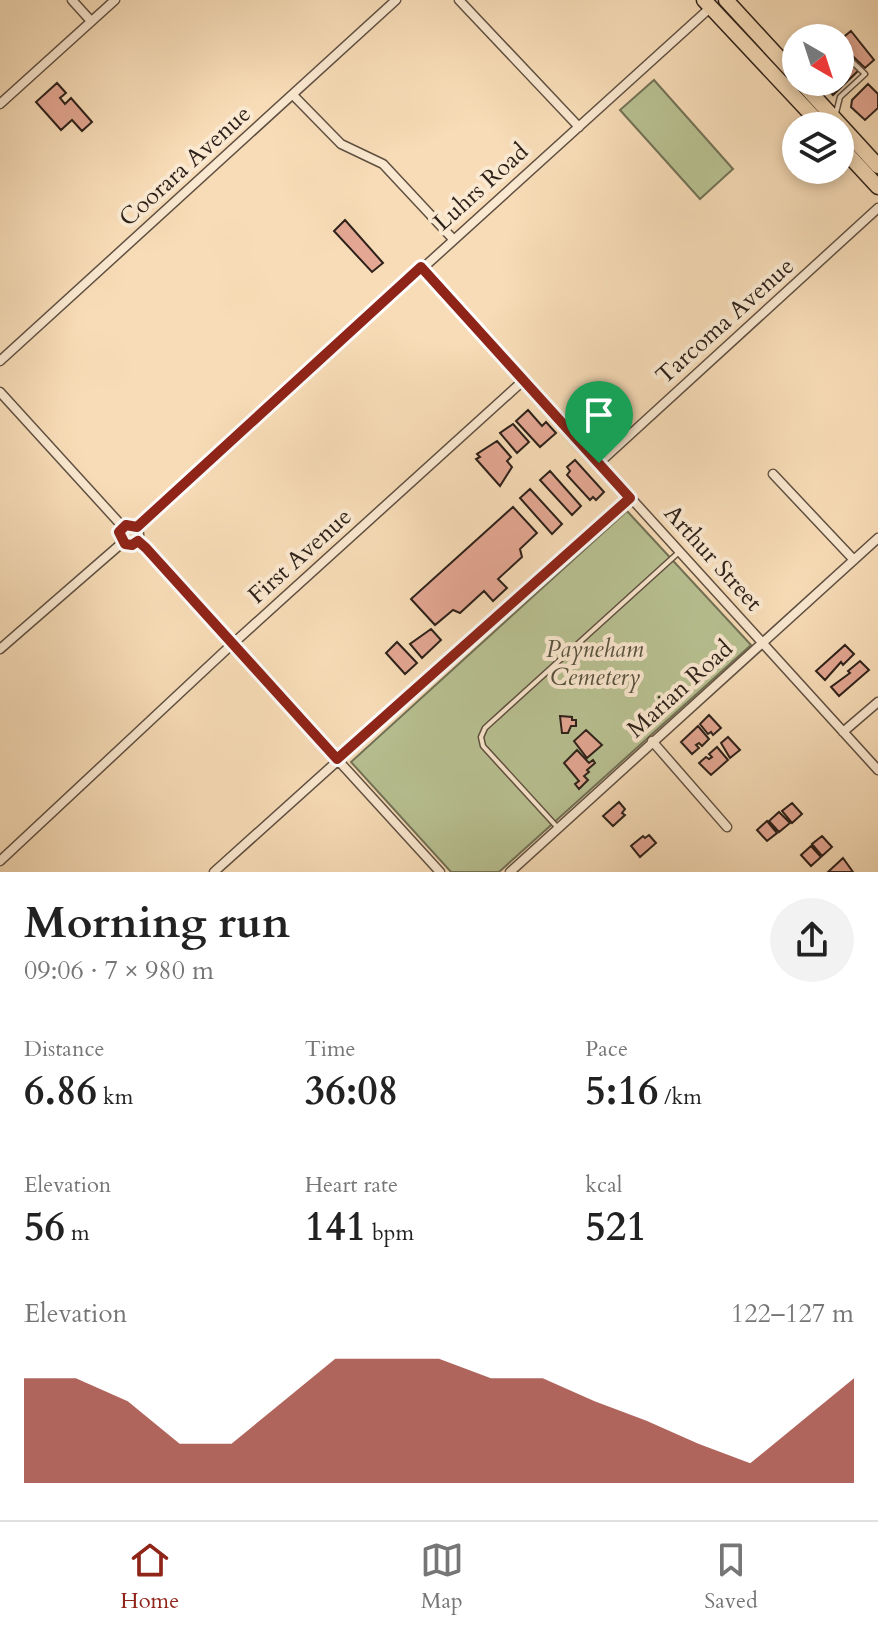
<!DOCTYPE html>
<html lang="en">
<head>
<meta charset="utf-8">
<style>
	:root { --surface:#fff; --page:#f2f2f2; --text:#222; --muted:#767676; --line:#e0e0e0; --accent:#8f2418 }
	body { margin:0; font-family:Cardo,serif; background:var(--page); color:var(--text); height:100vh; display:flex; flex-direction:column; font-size:30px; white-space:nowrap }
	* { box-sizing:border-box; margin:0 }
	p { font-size:26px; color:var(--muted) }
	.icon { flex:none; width:44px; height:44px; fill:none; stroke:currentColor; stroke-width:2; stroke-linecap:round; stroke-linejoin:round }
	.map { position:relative; height:872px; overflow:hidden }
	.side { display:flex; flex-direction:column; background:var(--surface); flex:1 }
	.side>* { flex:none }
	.needle { width:52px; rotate:141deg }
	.controls { position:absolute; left:782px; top:24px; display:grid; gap:16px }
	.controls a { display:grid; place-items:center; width:72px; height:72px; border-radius:50%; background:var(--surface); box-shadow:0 4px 12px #0003; font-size:40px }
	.pin { position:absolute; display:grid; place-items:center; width:68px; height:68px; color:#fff; margin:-82px -34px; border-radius:50% 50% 50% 0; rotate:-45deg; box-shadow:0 0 8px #0007 }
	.pin .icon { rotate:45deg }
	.round { display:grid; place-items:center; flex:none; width:84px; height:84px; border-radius:42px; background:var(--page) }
	.overview { display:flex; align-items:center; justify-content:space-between; height:136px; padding:0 24px }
	h1 { font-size:44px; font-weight:800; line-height:60px }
	.figures { display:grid; grid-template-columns:repeat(3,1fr); gap:12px; height:136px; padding:8px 24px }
	.figures div { display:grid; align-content:center }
	.figures b { font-size:40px; font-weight:800 }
	.figures small { font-size:22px; font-weight:400 }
	.figures p { font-size:22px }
	.chart { height:224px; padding:16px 24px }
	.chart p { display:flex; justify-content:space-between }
	.chart svg { width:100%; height:144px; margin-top:8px; fill:var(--accent); opacity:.7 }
	.tabs { display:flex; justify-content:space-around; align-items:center; height:112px; border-top:2px solid var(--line); background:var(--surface); font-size:22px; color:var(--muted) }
	.tabs a { display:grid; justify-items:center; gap:4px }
	.tabs .active { color:var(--accent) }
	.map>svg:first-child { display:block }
	.green { fill:#b8c192; stroke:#727156; stroke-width:2 }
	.building { fill:#e4a793; stroke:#2d211a; stroke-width:2 }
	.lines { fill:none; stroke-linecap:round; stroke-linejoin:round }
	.service-casing { stroke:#605041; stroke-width:7 }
	.minor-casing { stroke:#605041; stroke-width:11 }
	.trunk-casing { stroke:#2d211a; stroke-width:17 }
	.service { stroke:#fae8d0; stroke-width:4 }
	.minor { stroke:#fae8d0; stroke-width:8 }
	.trunk { stroke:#f7dcb7; stroke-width:14 }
	.route-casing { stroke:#fff; stroke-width:16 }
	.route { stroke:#8f2418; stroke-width:10 }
	.labels { text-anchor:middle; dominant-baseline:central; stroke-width:8; stroke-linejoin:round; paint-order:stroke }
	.street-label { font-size:24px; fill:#2d211a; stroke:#fae8d0 }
	.park-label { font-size:24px; font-style:italic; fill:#57513e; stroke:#fae8d0 }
</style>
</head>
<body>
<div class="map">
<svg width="878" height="872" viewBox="0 0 878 872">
	<rect width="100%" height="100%" fill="#f7dcb7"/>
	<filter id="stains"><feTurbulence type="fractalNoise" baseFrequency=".0025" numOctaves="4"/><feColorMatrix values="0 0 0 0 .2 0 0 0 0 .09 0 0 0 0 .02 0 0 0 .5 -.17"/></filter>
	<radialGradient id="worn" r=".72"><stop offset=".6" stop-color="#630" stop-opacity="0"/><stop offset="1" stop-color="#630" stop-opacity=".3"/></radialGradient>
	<path class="green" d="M 654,80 L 733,169 L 700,199 L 620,110 Z
		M 627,511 L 751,645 L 499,872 L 451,872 L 351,762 Z"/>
	<path class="building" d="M 851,31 L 874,60 L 865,68 L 840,44 L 840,40 Z
		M 842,53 L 859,70 L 833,95 L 821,82 L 840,82 Z
		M 57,83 L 66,93 L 60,98 L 65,104 L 71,98 L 92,122 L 82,131 L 72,120 L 61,130 L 36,102 Z
		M 868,84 L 878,94 L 878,108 L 865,120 L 851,107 L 852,100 Z
		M 345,220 L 383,263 L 372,272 L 334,231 Z
		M 528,410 L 542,426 L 546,422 L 556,433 L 540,447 L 516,421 Z
		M 513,424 L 529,442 L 517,453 L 500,433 Z
		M 497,441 L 511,457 L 507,461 L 512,467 L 500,486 L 476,459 L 480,457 L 477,454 Z
		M 575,460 L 604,492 L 596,500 L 593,497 L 590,500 L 567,475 L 570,471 L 567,467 Z
		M 550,471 L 581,506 L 572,515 L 540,480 Z
		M 530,489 L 562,524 L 552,534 L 520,498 Z
		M 513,507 L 537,533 L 520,549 L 522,557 L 498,579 L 507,588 L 493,601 L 484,591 L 460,613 L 453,610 L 435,625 L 411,599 Z
		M 431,629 L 441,640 L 422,658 L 410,644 Z
		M 397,642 L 417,663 L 405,674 L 386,653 Z
		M 845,645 L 854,654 L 843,665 L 841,662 L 825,680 L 816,671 Z
		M 860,661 L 869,670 L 839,696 L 831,687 L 850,673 L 848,671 Z
		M 709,715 L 721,728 L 713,735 L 711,732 L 708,734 L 700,724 Z
		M 560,716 L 572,717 L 572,720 L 576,720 L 576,726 L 571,726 L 568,733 L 562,733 Z
		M 698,726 L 709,739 L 702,746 L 699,743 L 696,745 L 699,748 L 692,754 L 681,742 Z
		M 586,730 L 602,745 L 587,758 L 574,741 Z
		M 728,737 L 740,750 L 730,758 L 721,743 Z
		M 717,747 L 728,760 L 711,775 L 699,763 L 706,757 L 709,759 L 712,757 L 709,754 Z
		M 577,750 L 589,763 L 593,760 L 595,763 L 587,770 L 589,772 L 584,776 L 588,780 L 579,789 L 575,784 L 579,781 L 564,763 Z
		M 619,802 L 625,809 L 622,813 L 625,815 L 613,826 L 603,816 Z
		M 792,803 L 802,814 L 792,823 L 782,811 Z
		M 779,812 L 790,823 L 779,832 L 769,821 Z
		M 767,821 L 777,833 L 767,841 L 757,830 Z
		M 649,835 L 656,843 L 640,857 L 631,846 L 643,836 L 645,838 Z
		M 822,836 L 832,847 L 822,856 L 812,844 Z
		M 811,846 L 821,857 L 811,866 L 801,855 Z
		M 843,858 L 853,872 L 828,872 Z"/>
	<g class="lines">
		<g class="service-casing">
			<path id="service" d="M 836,113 L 840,97 L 865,74 L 840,50
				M 558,828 L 483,746 L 481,737 L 485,728 L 678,553"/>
		</g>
		<g class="minor-casing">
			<path id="minor" d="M 72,0 L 91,21
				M 459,0 L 579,127
				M 293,95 L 341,144 L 383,164 L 453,239
				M 0,104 L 115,0
				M 421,267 L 878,770
				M 0,361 L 396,0
				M 0,392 L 123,527
				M 599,463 L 878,208
				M 773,474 L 854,560
				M119 535a10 10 0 1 1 20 0a10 10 0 1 1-20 0Z
				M 137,527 L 711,7
				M 138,541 L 440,872
				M 0,649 L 122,543
				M 843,732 L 878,702
				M 652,741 L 727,827
				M 0,861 L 227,649 L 524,380
				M 214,872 L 630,498
				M 510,872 L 878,538"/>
		</g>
		<g class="trunk-casing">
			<path id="trunk" d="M 704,0 L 822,126
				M 726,0 L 796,76
				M 801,82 L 878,166
				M 840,146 L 878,187"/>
		</g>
		<use href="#service" class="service"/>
		<use href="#minor" class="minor"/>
		<use href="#trunk" class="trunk"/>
	</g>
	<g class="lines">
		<g class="route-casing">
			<path id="route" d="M 421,267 L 630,498 L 337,759 L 146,548 L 138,541 L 132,545 L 125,544 L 119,532 L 126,525 L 137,527 Z"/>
		</g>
		<use href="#route" class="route"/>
	</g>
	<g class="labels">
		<g class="street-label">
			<text transform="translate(185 166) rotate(-42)">Coorara Avenue</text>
			<text transform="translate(481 187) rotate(-42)">Luhrs Road</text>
			<text transform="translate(725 321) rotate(-42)">Tarcoma Avenue</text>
			<text transform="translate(300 556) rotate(-42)">First Avenue</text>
			<text transform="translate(713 558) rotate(48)">Arthur Street</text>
			<text transform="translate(680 689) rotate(-42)">Marian Road</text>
		</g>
		<g class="park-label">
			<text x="595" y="649">Payneham<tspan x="595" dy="28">Cemetery</tspan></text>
		</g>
	</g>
	<rect width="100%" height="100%" filter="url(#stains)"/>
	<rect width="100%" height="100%" fill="url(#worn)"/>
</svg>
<div class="controls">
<a><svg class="needle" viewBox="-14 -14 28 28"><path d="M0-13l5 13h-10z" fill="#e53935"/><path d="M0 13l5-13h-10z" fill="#767676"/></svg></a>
<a><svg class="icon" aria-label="layers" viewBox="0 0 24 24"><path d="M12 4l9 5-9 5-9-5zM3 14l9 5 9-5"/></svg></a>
</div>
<div class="pin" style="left:599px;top:463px;background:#1e9e55"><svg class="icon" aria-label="arrive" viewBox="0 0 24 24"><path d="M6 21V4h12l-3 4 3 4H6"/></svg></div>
</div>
<section class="side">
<div class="overview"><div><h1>Morning run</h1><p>09:06 · 7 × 980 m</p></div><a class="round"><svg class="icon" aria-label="share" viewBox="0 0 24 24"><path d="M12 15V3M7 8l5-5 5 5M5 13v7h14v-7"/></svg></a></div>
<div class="figures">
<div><p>Distance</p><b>6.86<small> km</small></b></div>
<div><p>Time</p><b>36:08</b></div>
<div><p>Pace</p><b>5:16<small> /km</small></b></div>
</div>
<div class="figures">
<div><p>Elevation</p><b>56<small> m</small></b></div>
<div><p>Heart rate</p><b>141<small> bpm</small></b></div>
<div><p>kcal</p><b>521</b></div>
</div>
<div class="chart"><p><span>Elevation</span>122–127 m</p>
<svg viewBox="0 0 160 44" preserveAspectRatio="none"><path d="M0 44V12L10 12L20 19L30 32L40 32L50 19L60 6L70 6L80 6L90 12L100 12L110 19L120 25L130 32L140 38L150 25L160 12V44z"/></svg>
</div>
</section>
<nav class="tabs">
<a class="active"><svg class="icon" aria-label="home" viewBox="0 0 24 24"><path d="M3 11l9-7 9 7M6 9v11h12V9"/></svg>Home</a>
<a><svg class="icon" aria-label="map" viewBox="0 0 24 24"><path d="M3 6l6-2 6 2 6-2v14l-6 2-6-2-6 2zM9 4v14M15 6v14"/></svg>Map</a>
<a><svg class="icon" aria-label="saved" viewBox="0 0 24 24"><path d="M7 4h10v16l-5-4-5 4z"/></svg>Saved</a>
</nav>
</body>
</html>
